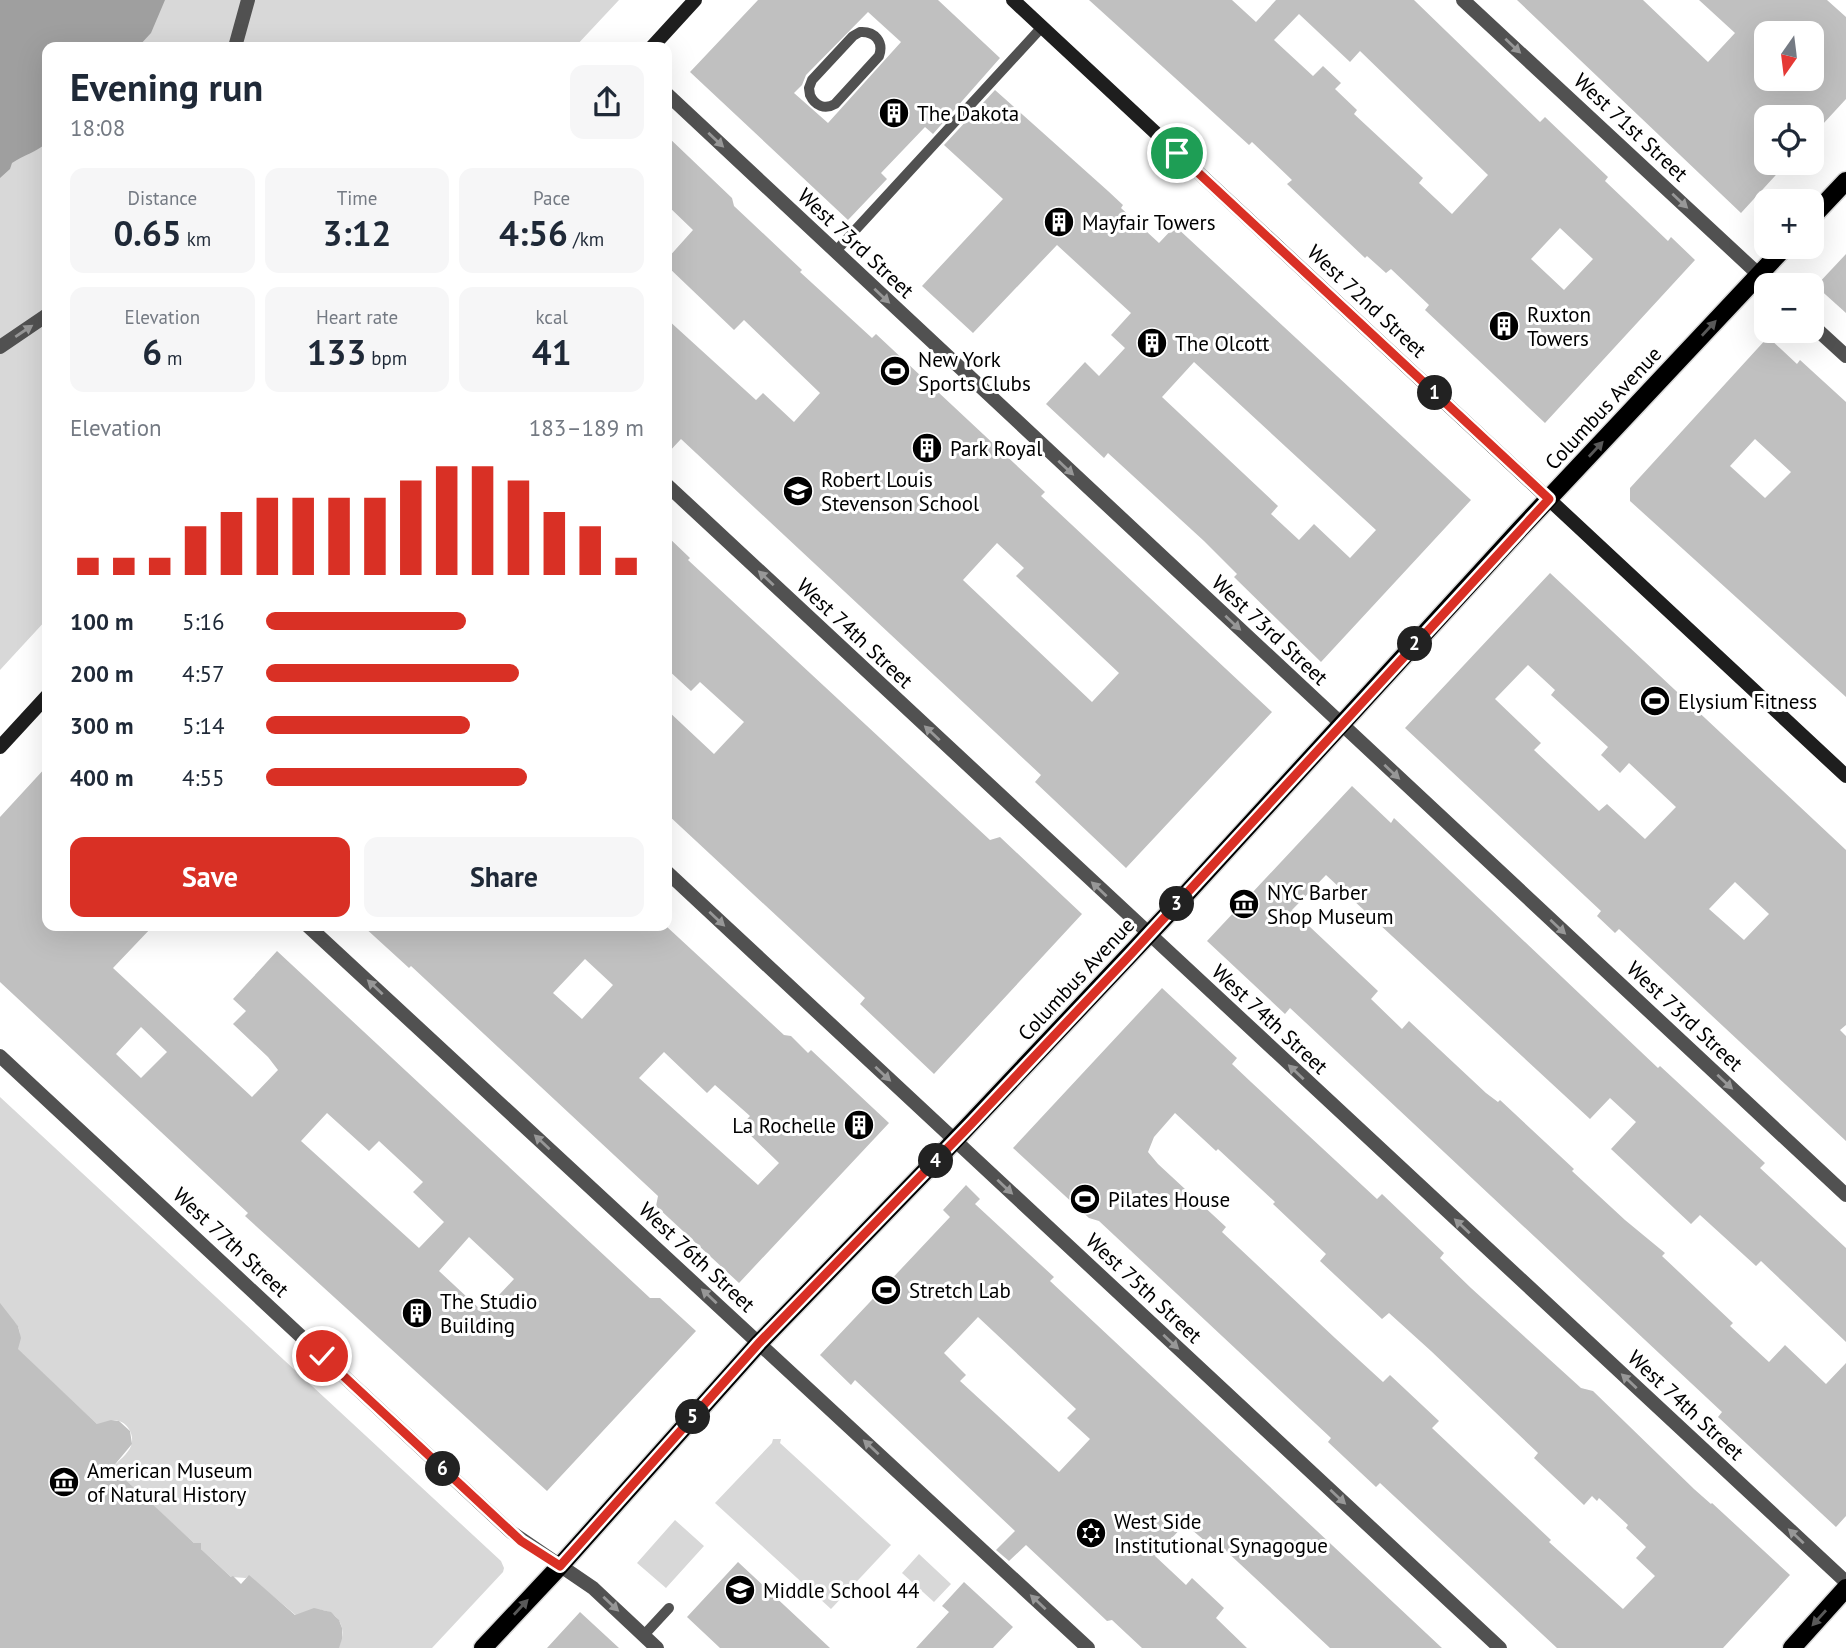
<!DOCTYPE html>
<html lang="en">
<head>
<meta charset="utf-8">
<style>
	:root { --surface:#fff; --page:#f6f6f7; --text:#1f2937; --muted:#747a83; --accent:#d93025 }
	body { margin:0; font-family:"PT Sans",sans-serif; background:var(--page); color:var(--text); height:100vh; display:flex; flex-direction:column; font-size:26px; white-space:nowrap }
	* { box-sizing:border-box; margin:0 }
	p { font-size:23px; color:var(--muted) }
	.icon { flex:none; width:38px; height:38px; fill:none; stroke:currentColor; stroke-width:2; stroke-linecap:round; stroke-linejoin:round }
	.map { position:relative; flex:1; overflow:hidden }
	.drawer { position:absolute; left:42px; top:42px; width:630px; height:889px; display:flex; flex-direction:column; background:var(--surface); border-radius:14px; box-shadow:0 7px 28px #0002 }
	.drawer>* { flex:none }
	.needle { width:46px; rotate:194deg }
	.buttons { position:absolute; left:1754px; top:21px; display:grid; gap:14px }
	.buttons a { display:grid; place-items:center; width:70px; height:70px; border-radius:14px; background:var(--surface); box-shadow:0 7px 28px #0002; font-size:35px }
	.pin { position:absolute; display:grid; place-items:center; width:60px; height:60px; color:#fff; margin:-30px; border:4px solid #fff; border-radius:50%; box-shadow:0 2px 7px #0007 }
	.km { position:absolute; width:35px; height:35px; margin:-18px; border-radius:50%; background:#222; color:#fff; font-size:19px; line-height:35px; text-align:center }
	.round { display:grid; place-items:center; flex:none; width:74px; height:74px; border-radius:14px; background:var(--page) }
	.head { display:flex; align-items:center; justify-content:space-between; height:119px; padding:0 28px }
	h1 { font-size:38px; font-weight:800; line-height:52px }
	.figures { display:grid; grid-template-columns:repeat(3,1fr); gap:10px; height:119px; padding:7px 28px }
	.figures div { display:grid; align-content:center; border-radius:14px; background:var(--page); text-align:center }
	.figures b { font-size:35px; font-weight:800 }
	.figures small { font-size:19px; font-weight:400 }
	.figures p { font-size:19px }
	.chart { height:196px; padding:14px 28px }
	.chart p { display:flex; justify-content:space-between }
	.chart svg { width:100%; height:126px; margin-top:7px; stroke:var(--accent); stroke-width:6 }
	.cta { display:flex; gap:14px; margin-top:auto; padding:14px 28px }
	.cta a { flex:1; height:80px; border-radius:14px; background:var(--accent); color:#fff; font-size:28px; font-weight:800; line-height:80px; text-align:center }
	.cta a+a { background:var(--page); color:var(--text) }
	ul { padding:0 28px; list-style:none; font-size:23px }
	li { display:grid; grid-template-columns:112px 84px 1fr; align-items:center; height:52px }
	li i { height:18px; border-radius:9px; background:var(--accent) }
	.map>svg:first-child { display:block }
	.green { fill:#d8d8d8 }
	.water { fill:#9f9f9f }
	.building { fill:#c0c0c0; fill-rule:evenodd }
	.lines { fill:none; stroke-linecap:round; stroke-linejoin:round }
	.primary-casing { stroke:#dbdbdb; stroke-width:21 }
	.lane { stroke:#515151; stroke-width:10 }
	.street { stroke:#515151; stroke-width:14 }
	.secondary { stroke:#1e1e1e; stroke-width:14 }
	.primary { stroke:#000; stroke-width:18 }
	.oneway { fill:#979797 }
	.oneway2 { fill:#595959 }
	.route-casing { stroke:#fff; stroke-width:14 }
	.route { stroke:#d93025; stroke-width:9 }
	.labels { text-anchor:middle; dominant-baseline:central; stroke-width:6; stroke-linejoin:round; paint-order:stroke }
	.poi-label { font-size:21px; fill:#000; stroke:#fff; text-anchor:start }
	.street-label { font-size:21px; fill:#000; stroke:#fff }
</style>
</head>
<body>
<div class="map">
<svg width="1846" height="1648" viewBox="0 0 1846 1648">
	<rect width="100%" height="100%" fill="#fff"/>
	<path class="green" d="M 0,0 L 619,0 L 575,47 L 47,47 L 47,619 L 0,670 Z
		M 0,1097 L 501,1561 L 504,1568 L 503,1572 L 432,1648 L 338,1648 C 354,1619 323,1598 298,1617 L 249,1576 L 246,1578 L 231,1577 L 201,1549 L 200,1544 L 194,1543 L 112,1468 C 118,1461 128,1454 131,1446 C 136,1433 124,1417 110,1421 C 106,1422 103,1424 99,1426 L 16,1348 C 24,1332 19,1318 0,1317 Z
		M 773,1439 L 781,1439 L 780,1443 L 891,1545 L 831,1609 L 715,1503 L 772,1443 Z
		M 675,1520 L 704,1546 L 666,1588 L 637,1563 Z
		M 919,1554 L 951,1584 L 934,1602 L 902,1573 Z"/>
	<path class="water" d="M 0,0 L 165,0 L 151,33 L 138,47 L 47,47 L 47,143 C 36,152 24,155 12,163 L 10,169 L 0,178 Z"/>
	<path class="building" d="M 758,0 L 938,0 L 1000,58 L 933,134 L 925,127 L 881,173 L 887,179 L 848,220 L 690,72 ZM 868,12 L 901,42 L 828,123 L 794,93 L 802,85 L 806,75 Z
		M 1089,0 L 1232,0 L 1256,22 L 1276,0 L 1414,0 L 1540,122 L 1545,117 L 1608,177 L 1605,181 L 1668,241 L 1671,237 L 1695,260 L 1545,423 L 1425,310 L 1429,305 L 1391,269 L 1386,273 L 1367,256 L 1365,258 L 1287,184 L 1292,180 L 1252,142 L 1249,145 ZM 1299,14 L 1350,62 L 1360,51 L 1488,175 L 1452,214 L 1419,183 L 1423,178 L 1354,114 L 1357,110 L 1335,89 L 1341,83 L 1323,66 L 1313,76 L 1274,40 ZM 1560,228 L 1593,259 L 1564,290 L 1531,259 Z
		M 1517,0 L 1643,0 L 1708,62 L 1735,33 L 1699,0 L 1827,0 L 1846,17 L 1846,99 L 1811,137 L 1811,117 L 1766,117 L 1766,163 L 1787,163 L 1741,213 ZM 1766,33 L 1811,33 L 1811,79 L 1766,79 Z
		M 995,90 L 1108,191 L 1123,205 L 1121,208 L 1159,243 L 1175,226 L 1471,500 L 1321,662 L 1234,577 L 1237,574 L 1204,541 L 1108,453 L 1104,458 L 1046,404 L 1085,362 L 1099,376 L 1125,348 L 1111,335 L 1131,313 L 1057,245 L 973,333 L 922,286 L 1003,199 L 944,145 ZM 1194,362 L 1376,530 L 1350,558 L 1314,524 L 1299,540 L 1271,514 L 1278,506 L 1162,397 Z
		M 667,136 L 732,198 L 734,206 L 802,270 L 800,272 L 872,338 L 876,334 L 1045,492 L 1041,496 L 1272,712 L 1126,868 L 1035,782 L 1041,775 L 681,439 L 667,454 L 667,319 L 756,400 L 763,393 L 794,422 L 820,393 L 744,320 L 734,330 L 667,266 L 667,259 L 693,230 L 667,205 ZM 997,543 L 1024,568 L 1016,576 L 1119,673 L 1092,702 L 963,580 Z
		M 1846,254 L 1846,313 L 1816,286 Z
		M 1768,337 L 1797,364 L 1800,360 L 1846,402 L 1846,697 L 1630,501 L 1630,488 ZM 1755,439 L 1791,472 L 1765,498 L 1730,466 Z
		M 667,536 L 690,558 L 688,560 L 990,840 L 1000,837 L 1082,914 L 934,1074 L 860,1004 L 865,998 L 667,814 L 667,710 L 714,754 L 744,722 L 700,682 L 691,691 L 667,669 Z
		M 1550,573 L 1846,850 L 1846,1025 L 1840,1030 L 1846,1036 L 1846,1141 L 1619,929 L 1615,933 L 1597,916 L 1601,911 L 1405,728 ZM 1528,665 L 1555,690 L 1551,695 L 1608,747 L 1601,755 L 1620,773 L 1629,763 L 1676,807 L 1645,839 L 1607,804 L 1599,811 L 1534,750 L 1541,743 L 1495,699 ZM 1735,882 L 1769,914 L 1744,940 L 1709,909 Z
		M 47,766 L 47,926 L 153,926 L 113,968 L 252,1097 L 278,1070 L 268,1057 L 233,1024 L 246,1011 L 233,999 L 277,951 L 650,1298 L 660,1298 L 696,1331 L 547,1491 L 245,1216 L 248,1213 L 0,982 L 0,817 ZM 141,1027 L 167,1052 L 141,1078 L 116,1054 ZM 327,1113 L 369,1151 L 379,1141 L 423,1182 L 413,1192 L 444,1222 L 419,1248 L 301,1141 ZM 469,1237 L 514,1279 L 483,1312 L 439,1271 Z
		M 1352,786 L 1391,823 L 1394,818 L 1658,1068 L 1660,1066 L 1765,1163 L 1760,1168 L 1846,1248 L 1846,1342 L 1761,1261 L 1756,1266 L 1700,1215 L 1691,1224 L 1611,1149 L 1636,1122 L 1610,1098 L 1590,1119 L 1326,875 L 1292,910 L 1378,991 L 1371,999 L 1402,1029 L 1409,1021 L 1486,1093 L 1498,1102 L 1500,1100 L 1574,1169 L 1572,1171 L 1625,1220 L 1665,1253 L 1662,1256 L 1733,1323 L 1730,1326 L 1769,1362 L 1785,1345 L 1826,1384 L 1846,1363 L 1846,1516 L 1836,1527 L 1718,1417 L 1722,1412 L 1305,1022 L 1290,1008 L 1285,1014 L 1207,941 Z
		M 363,926 L 666,926 L 784,1035 L 791,1036 L 808,1053 L 811,1050 L 889,1123 L 739,1283 L 656,1206 L 658,1196 L 411,966 L 409,968 ZM 585,959 L 613,985 L 582,1019 L 553,993 ZM 664,1052 L 707,1093 L 715,1085 L 750,1116 L 741,1126 L 779,1163 L 758,1185 L 639,1078 Z
		M 1162,988 L 1237,1058 L 1232,1064 L 1251,1082 L 1377,1199 L 1382,1194 L 1444,1253 L 1440,1258 L 1471,1288 L 1581,1388 L 1593,1391 L 1694,1489 L 1711,1504 L 1712,1503 L 1790,1575 L 1723,1648 L 1557,1648 L 1380,1483 L 1376,1487 L 1328,1442 L 1331,1438 L 1099,1221 L 1089,1218 L 1013,1148 ZM 1175,1113 L 1216,1151 L 1218,1149 L 1275,1202 L 1273,1204 L 1291,1221 L 1326,1254 L 1320,1261 L 1382,1319 L 1389,1313 L 1431,1351 L 1538,1453 L 1534,1458 L 1584,1505 L 1592,1496 L 1597,1501 L 1599,1498 L 1628,1525 L 1626,1528 L 1646,1547 L 1636,1558 L 1655,1576 L 1623,1609 L 1549,1542 L 1551,1540 L 1432,1428 L 1439,1421 L 1390,1375 L 1383,1382 L 1335,1338 L 1222,1232 L 1226,1227 L 1158,1164 L 1148,1152 L 1154,1137 Z
		M 966,1185 L 980,1199 L 975,1204 L 1054,1277 L 1050,1281 L 1442,1648 L 1330,1648 L 1210,1536 L 1205,1541 L 1185,1524 L 1155,1556 L 1186,1585 L 1192,1578 L 1224,1608 L 1216,1618 L 1247,1648 L 1142,1648 L 1112,1620 L 1107,1621 L 1026,1545 L 1009,1561 L 996,1550 L 1015,1531 L 855,1380 L 851,1385 L 820,1355 L 950,1217 L 943,1210 ZM 978,1317 L 1076,1409 L 1067,1418 L 1090,1439 L 1059,1472 L 960,1381 L 966,1375 L 944,1353 Z
		M 0,1303 L 18,1326 L 21,1338 L 18,1349 L 97,1424 L 111,1420 L 119,1421 L 130,1431 L 132,1444 L 112,1468 L 141,1494 L 149,1497 L 149,1501 L 194,1543 L 201,1543 L 201,1549 L 231,1577 L 233,1576 L 241,1584 L 249,1575 L 295,1615 L 314,1608 L 331,1612 L 339,1620 L 342,1628 L 342,1639 L 339,1648 L 0,1648 Z
		M 738,1562 L 830,1648 L 720,1648 L 687,1617 Z
		M 964,1582 L 1013,1627 L 993,1648 L 916,1648 L 949,1612 L 942,1606 Z
		M 580,1612 L 619,1648 L 547,1648 Z"/>
	<g class="lines">
		<g class="primary-casing">
			<path id="primary" d="M 1811,218 L 1846,181
				M 483,1648 L 560,1566 L 759,1343 L 938,1158 L 1167,915 L 1520,529 L 1785,247
				M 1792,1648 L 1846,1588"/>
		</g>
		<path class="lane" d="M 860,32 C 875,31 884,42 879,56 L 835,104 C 825,110 815,106 810,95 L 809,88 L 812,80 L 853,36 Z
			M 835,252 L 1042,27
			M 644,1635 L 669,1608"/>
		<path class="street" d="M 1463,0 L 1770,285
			M 235,47 L 248,0
			M 667,94 L 1846,1195
			M 1811,324 L 1846,356
			M 0,347 L 47,315
			M 667,485 L 1846,1582
			M 667,872 L 1500,1648
			M 308,926 L 1088,1648
			M 0,1056 L 511,1532 L 593,1588 L 657,1648"/>
		<path class="secondary" d="M 1013,0 L 1846,776
			M 652,47 L 695,0
			M 0,747 L 47,696"/>
		<use href="#primary" class="primary"/>
	</g>
	<defs><path id="oneway-solid" d="M-6-.8H1V-3.2L6.5 0L1 3.2V.8H-6Z" transform="scale(1.75)"/></defs>
	<g class="oneway">
		<use href="#oneway-solid" transform="translate(1513 46) rotate(43)"/>
		<use href="#oneway-solid" transform="translate(716 140) rotate(43)"/>
		<use href="#oneway-solid" transform="translate(1680 201) rotate(43)"/>
		<use href="#oneway-solid" transform="translate(882 296) rotate(43)"/>
		<use href="#oneway-solid" transform="translate(24 331) rotate(-34)"/>
		<use href="#oneway-solid" transform="translate(1066 468) rotate(43)"/>
		<use href="#oneway-solid" transform="translate(766 578) rotate(-137)"/>
		<use href="#oneway-solid" transform="translate(1233 623) rotate(43)"/>
		<use href="#oneway-solid" transform="translate(932 733) rotate(-137)"/>
		<use href="#oneway-solid" transform="translate(1392 772) rotate(43)"/>
		<use href="#oneway-solid" transform="translate(1099 889) rotate(-137)"/>
		<use href="#oneway-solid" transform="translate(717 919) rotate(43)"/>
		<use href="#oneway-solid" transform="translate(1558 927) rotate(43)"/>
		<use href="#oneway-solid" transform="translate(375 987) rotate(-137)"/>
		<use href="#oneway-solid" transform="translate(1296 1072) rotate(-137)"/>
		<use href="#oneway-solid" transform="translate(883 1074) rotate(43)"/>
		<use href="#oneway-solid" transform="translate(1725 1082) rotate(43)"/>
		<use href="#oneway-solid" transform="translate(542 1142) rotate(-137)"/>
		<use href="#oneway-solid" transform="translate(1005 1187) rotate(43)"/>
		<use href="#oneway-solid" transform="translate(1462 1226) rotate(-137)"/>
		<use href="#oneway-solid" transform="translate(709 1296) rotate(-137)"/>
		<use href="#oneway-solid" transform="translate(1171 1342) rotate(43)"/>
		<use href="#oneway-solid" transform="translate(1629 1381) rotate(-137)"/>
		<use href="#oneway-solid" transform="translate(871 1447) rotate(-137)"/>
		<use href="#oneway-solid" transform="translate(1338 1497) rotate(43)"/>
		<use href="#oneway-solid" transform="translate(1796 1536) rotate(-137)"/>
		<use href="#oneway-solid" transform="translate(1038 1602) rotate(-137)"/>
		<use href="#oneway-solid" transform="translate(611 1604) rotate(43)"/>
	</g>
	<g class="oneway2">
		<use href="#oneway-solid" transform="translate(1709 328) rotate(-47)"/>
		<use href="#oneway-solid" transform="translate(1596 449) rotate(-47)"/>
		<use href="#oneway-solid" transform="translate(521 1607) rotate(-47)"/>
		<use href="#oneway-solid" transform="translate(1819 1618) rotate(132)"/>
	</g>
	<g class="lines">
		<g class="route-casing">
			<path id="route" d="M 322,1356 L 521,1541 L 560,1566 L 759,1343 L 971,1124 L 1131,954 L 1549,499 L 1177,153"/>
		</g>
		<use href="#route" class="route"/>
	</g>
	<defs>
		<g id="building-disc" transform="scale(1.575)"><circle r="9.5" fill="#000" stroke="#fff"/><path d="M-4-6H4V6H1V3H-1V6H-4ZM-2.5-4.3h1.7v1.8h-1.7ZM.8-4.3h1.7v1.8H.8ZM-2.5-1h1.7V.8h-1.7ZM.8-1h1.7V.8H.8Z" fill="#fff"/></g>
		<g id="stadium-disc" transform="scale(1.575)"><circle r="9.5" fill="#000" stroke="#fff"/><path d="M0-5a6.5 5 0 1 0 0 10a6.5 5 0 1 0 0-10ZM-3.5-1.8h7v3.6h-7Z" fill="#fff"/></g>
		<g id="school-disc" transform="scale(1.575)"><circle r="9.5" fill="#000" stroke="#fff"/><path d="M0-5L7-2L0 1L-7-2ZM-4 1L0 2.5L4 1V4Q0 6-4 4Z" fill="#fff"/></g>
		<g id="museum-disc" transform="scale(1.575)"><circle r="9.5" fill="#000" stroke="#fff"/><path d="M0-6L6-3V-2H-6V-3ZM-5-1h2V3h-2ZM-1-1h2V3h-2ZM3-1h2V3H3ZM-6 4H6V6H-6Z" fill="#fff"/></g>
		<g id="synagogue-disc" transform="scale(1.575)"><circle r="9.5" fill="#000" stroke="#fff"/><path d="M0-6.5L5.6 3.2H-5.6ZM0 6.5L5.6-3.2H-5.6Z" fill="#fff"/></g>
	</defs>
	<g fill-rule="evenodd">
		<use href="#building-disc" x="894" y="113"/>
		<use href="#building-disc" x="1059" y="222"/>
		<use href="#building-disc" x="1504" y="326"/>
		<use href="#building-disc" x="1152" y="343"/>
		<use href="#stadium-disc" x="895" y="371"/>
		<use href="#building-disc" x="927" y="448"/>
		<use href="#school-disc" x="798" y="491"/>
		<use href="#stadium-disc" x="1655" y="701"/>
		<use href="#museum-disc" x="1244" y="904"/>
		<use href="#building-disc" x="859" y="1125"/>
		<use href="#stadium-disc" x="1085" y="1199"/>
		<use href="#stadium-disc" x="886" y="1290"/>
		<use href="#building-disc" x="417" y="1313"/>
		<use href="#museum-disc" x="64" y="1482"/>
		<use href="#synagogue-disc" x="1091" y="1533"/>
		<use href="#school-disc" x="740" y="1590"/>
	</g>
	<g class="labels">
		<g class="poi-label">
			<text x="917" y="113">The Dakota</text>
			<text x="1082" y="222">Mayfair Towers</text>
			<text x="1527" y="314">Ruxton<tspan x="1527" dy="24">Towers</tspan></text>
			<text x="1175" y="343">The Olcott</text>
			<text x="918" y="359">New York<tspan x="918" dy="24">Sports Clubs</tspan></text>
			<text x="950" y="448">Park Royal</text>
			<text x="821" y="479">Robert Louis<tspan x="821" dy="24">Stevenson School</tspan></text>
			<text x="1678" y="701">Elysium Fitness</text>
			<text x="1267" y="892">NYC Barber<tspan x="1267" dy="24">Shop Museum</tspan></text>
			<text x="836" y="1125" text-anchor="end">La Rochelle</text>
			<text x="1108" y="1199">Pilates House</text>
			<text x="909" y="1290">Stretch Lab</text>
			<text x="440" y="1301">The Studio<tspan x="440" dy="24">Building</tspan></text>
			<text x="87" y="1470">American Museum<tspan x="87" dy="24">of Natural History</tspan></text>
			<text x="1114" y="1521">West Side<tspan x="1114" dy="24">Institutional Synagogue</tspan></text>
			<text x="763" y="1590">Middle School 44</text>
		</g>
		<g class="street-label">
			<text transform="translate(1631 127) rotate(43)">West 71st Street</text>
			<text transform="translate(856 243) rotate(43)">West 73rd Street</text>
			<text transform="translate(1367 301) rotate(43)">West 72nd Street</text>
			<text transform="translate(1603 408) rotate(-47)">Columbus Avenue</text>
			<text transform="translate(1270 630) rotate(43)">West 73rd Street</text>
			<text transform="translate(855 633) rotate(43)">West 74th Street</text>
			<text transform="translate(1076 979) rotate(-47)">Columbus Avenue</text>
			<text transform="translate(1685 1016) rotate(43)">West 73rd Street</text>
			<text transform="translate(1270 1019) rotate(43)">West 74th Street</text>
			<text transform="translate(231 1242) rotate(43)">West 77th Street</text>
			<text transform="translate(697 1257) rotate(43)">West 76th Street</text>
			<text transform="translate(1144 1288) rotate(43)">West 75th Street</text>
			<text transform="translate(1686 1405) rotate(43)">West 74th Street</text>
		</g>
	</g>
</svg>
<div class="buttons">
<a><svg class="needle" viewBox="-14 -14 28 28"><path d="M0-13l5 13h-10z" fill="#e53935"/><path d="M0 13l5-13h-10z" fill="#747a83"/></svg></a>
<a><svg class="icon" aria-label="locate" viewBox="0 0 24 24"><circle cx="12" cy="12" r="6"/><path d="M12 2v4M12 18v4M2 12h4M18 12h4"/></svg></a>
<a>+</a>
<a>−</a>
</div>
<div class="pin" style="left:1177px;top:153px;background:#1e9e55"><svg class="icon" aria-label="arrive" viewBox="0 0 24 24"><path d="M6 21V4h12l-3 4 3 4H6"/></svg></div>
<div class="pin" style="left:322px;top:1356px;background:#d93025"><svg class="icon" aria-label="check" viewBox="0 0 24 24"><path d="M5 12l5 5 9-10"/></svg></div>
<b class="km" style="left:1435px;top:393px">1</b>
<b class="km" style="left:1415px;top:644px">2</b>
<b class="km" style="left:1177px;top:904px">3</b>
<b class="km" style="left:936px;top:1161px">4</b>
<b class="km" style="left:693px;top:1417px">5</b>
<b class="km" style="left:443px;top:1469px">6</b>
<section class="drawer">
<div class="head"><div><h1>Evening run</h1><p>18:08</p></div><a class="round"><svg class="icon" aria-label="share" viewBox="0 0 24 24"><path d="M12 15V3M7 8l5-5 5 5M5 13v7h14v-7"/></svg></a></div>
<div class="figures">
<div><p>Distance</p><b>0.65<small> km</small></b></div>
<div><p>Time</p><b>3:12</b></div>
<div><p>Pace</p><b>4:56<small> /km</small></b></div>
</div>
<div class="figures">
<div><p>Elevation</p><b>6<small> m</small></b></div>
<div><p>Heart rate</p><b>133<small> bpm</small></b></div>
<div><p>kcal</p><b>41</b></div>
</div>
<div class="chart"><p><span>Elevation</span>183–189 m</p>
<svg viewBox="0 0 160 44" preserveAspectRatio="none"><path d="M5 44V38M15 44V38M25 44V38M35 44V27M45 44V22M55 44V17M65 44V17M75 44V17M85 44V17M95 44V11M105 44V6M115 44V6M125 44V11M135 44V22M145 44V27M155 44V38"/></svg>
</div>
<ul>
<li><b>100 m</b>5:16<i style="width:53%"></i></li>
<li><b>200 m</b>4:57<i style="width:67%"></i></li>
<li><b>300 m</b>5:14<i style="width:54%"></i></li>
<li><b>400 m</b>4:55<i style="width:69%"></i></li>
</ul>
<div class="cta"><a>Save</a><a>Share</a></div>
</section>
</div>
</body>
</html>
